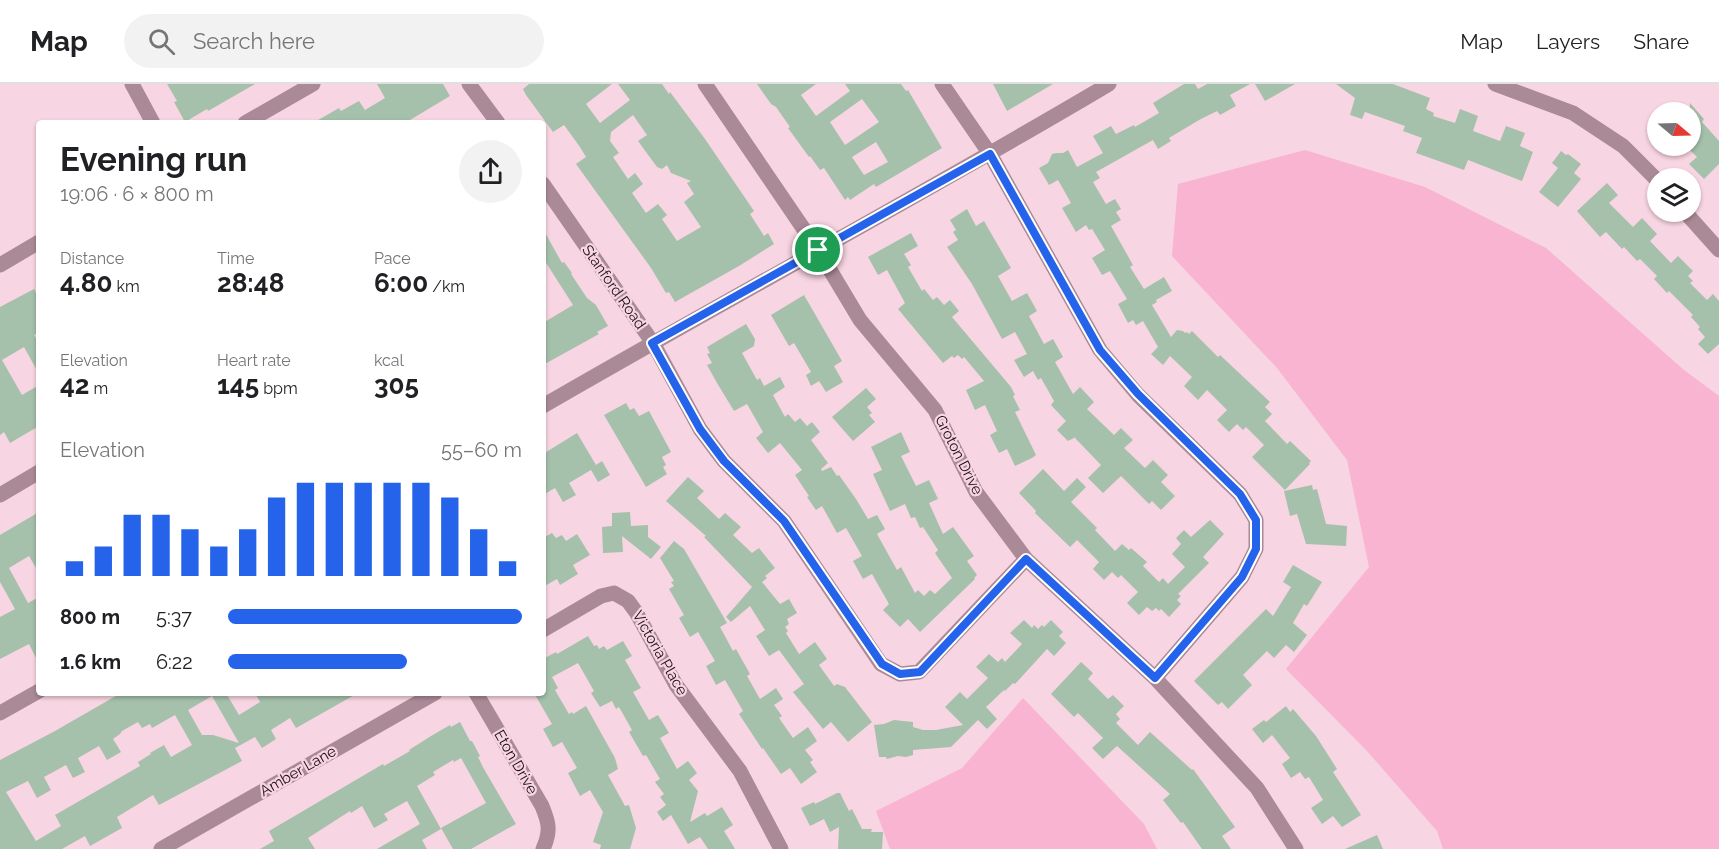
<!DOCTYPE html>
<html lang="en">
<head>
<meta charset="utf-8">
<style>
	:root { --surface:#fff; --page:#f2f2f2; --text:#202124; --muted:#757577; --line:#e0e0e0; --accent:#2563eb }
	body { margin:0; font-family:Raleway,sans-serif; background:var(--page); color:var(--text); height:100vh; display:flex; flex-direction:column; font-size:22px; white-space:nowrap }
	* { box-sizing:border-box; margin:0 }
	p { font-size:20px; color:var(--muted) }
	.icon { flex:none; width:33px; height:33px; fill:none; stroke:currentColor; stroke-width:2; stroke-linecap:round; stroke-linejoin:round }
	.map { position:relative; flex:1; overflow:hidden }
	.panel { position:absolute; left:36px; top:36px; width:510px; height:576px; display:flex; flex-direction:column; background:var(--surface); border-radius:6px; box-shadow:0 2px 4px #0004 }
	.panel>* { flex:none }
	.needle { width:39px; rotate:109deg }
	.buttons { position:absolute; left:1647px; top:18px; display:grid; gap:12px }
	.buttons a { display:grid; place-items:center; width:54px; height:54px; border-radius:50%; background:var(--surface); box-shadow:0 2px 4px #0004; font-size:30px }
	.pin { position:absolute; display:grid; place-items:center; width:51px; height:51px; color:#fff; margin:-26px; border:3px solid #fff; border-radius:50%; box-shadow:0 2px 6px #0007 }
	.round { display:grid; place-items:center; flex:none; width:63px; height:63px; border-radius:32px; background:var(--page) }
	.head { display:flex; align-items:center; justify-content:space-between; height:102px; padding:0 24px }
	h1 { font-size:33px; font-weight:700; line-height:45px }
	.stats { display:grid; grid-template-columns:repeat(3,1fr); gap:9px; height:102px; padding:6px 24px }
	.stats div { display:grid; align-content:center }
	.stats b { font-size:26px; font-weight:700 }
	.stats small { font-size:16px; font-weight:400 }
	.stats p { font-size:16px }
	.chart { height:168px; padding:12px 24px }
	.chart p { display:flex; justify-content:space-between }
	.chart svg { width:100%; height:108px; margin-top:6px; stroke:var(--accent); stroke-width:6 }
	ul { padding:0 24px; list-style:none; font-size:20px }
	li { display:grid; grid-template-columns:96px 72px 1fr; align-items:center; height:45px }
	li i { height:15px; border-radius:8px; background:var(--accent) }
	header { display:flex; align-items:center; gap:36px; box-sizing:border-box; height:84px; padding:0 30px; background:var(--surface); border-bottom:2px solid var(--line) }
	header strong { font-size:28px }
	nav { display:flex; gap:33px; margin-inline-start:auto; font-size:21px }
	.search { width:420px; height:54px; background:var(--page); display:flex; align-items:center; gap:15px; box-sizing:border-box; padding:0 21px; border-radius:33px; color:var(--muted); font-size:22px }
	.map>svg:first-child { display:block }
	.green { fill:#f8b4d0 }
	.building { fill:#a5c1ab; fill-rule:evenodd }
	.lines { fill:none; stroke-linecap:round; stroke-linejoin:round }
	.minor { stroke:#ab8a97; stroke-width:15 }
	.tertiary { stroke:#ab8a97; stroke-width:15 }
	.route-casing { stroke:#fff; stroke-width:12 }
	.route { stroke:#2563eb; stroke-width:8 }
	.labels { text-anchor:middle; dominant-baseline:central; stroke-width:4.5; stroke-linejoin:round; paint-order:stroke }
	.street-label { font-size:15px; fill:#1c1015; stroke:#f8d5e2 }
</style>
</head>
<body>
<header>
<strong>Map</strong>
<div class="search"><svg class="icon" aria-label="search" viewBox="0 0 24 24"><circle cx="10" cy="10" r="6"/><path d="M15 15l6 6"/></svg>Search here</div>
<nav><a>Map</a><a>Layers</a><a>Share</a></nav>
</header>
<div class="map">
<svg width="1719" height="765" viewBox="0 0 1719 765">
	<rect width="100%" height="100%" fill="#f8d5e2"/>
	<path class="green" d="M 1305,66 L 1425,103 L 1546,164 L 1684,286 L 1719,312 L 1719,765 L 1443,765 L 1437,747 L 1367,667 L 1286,585 L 1369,483 L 1347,376 L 1277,284 L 1172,172 L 1178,100 Z
		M 1023,614 L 1144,740 L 1157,765 L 890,765 L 876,727 L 962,684 Z"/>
	<path class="building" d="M 167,0 L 255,0 L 208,27 L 207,25 L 185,38 L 174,18 L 177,17 Z
		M 377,0 L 443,0 L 450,12 L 405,39 L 313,39 L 339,24 L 341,27 L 359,17 L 365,26 L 385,14 Z
		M 529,0 L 612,0 L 586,20 L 600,39 L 630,16 L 618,0 L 662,0 L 669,10 L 670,8 L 705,55 L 754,127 L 750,130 L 764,152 L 768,149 L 774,160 L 739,182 L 675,218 L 669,208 L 666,209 L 651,184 L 576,80 L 586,73 L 580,63 L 564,41 L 553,48 L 526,11 L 523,5 ZM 633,31 L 647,51 L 638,57 L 657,83 L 662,85 L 667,81 L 671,89 L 691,97 L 687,99 L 694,110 L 684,118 L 701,143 L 677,157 L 662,135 L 667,131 L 658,120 L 646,129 L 632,109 L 643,100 L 635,89 L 628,95 L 613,73 L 619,69 L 610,57 L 611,48 Z
		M 757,0 L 816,0 L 801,11 L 816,32 L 850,7 L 845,0 L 901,0 L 906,7 L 908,6 L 942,64 L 876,103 L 874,100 L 850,116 L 848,113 L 845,116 L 824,84 L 820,86 L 810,72 L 809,73 L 788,44 L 790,43 L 776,23 L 771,20 ZM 862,15 L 879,38 L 845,61 L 830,38 ZM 876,58 L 888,78 L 864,91 L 852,73 Z
		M 993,0 L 1053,0 L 1007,27 Z
		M 1184,0 L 1195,0 L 1198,5 L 1207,0 L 1250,0 L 1230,11 L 1236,22 L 1220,31 L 1217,27 L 1199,36 L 1169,54 L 1171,57 L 1158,65 L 1153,56 L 1096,88 L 1100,94 L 1093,98 L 1106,120 L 1115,115 L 1121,125 L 1116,128 L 1121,136 L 1111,142 L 1133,181 L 1130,183 L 1144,205 L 1164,193 L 1172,207 L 1156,216 L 1157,218 L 1152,221 L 1171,253 L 1177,246 L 1183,247 L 1185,249 L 1187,248 L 1189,250 L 1192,247 L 1218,273 L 1220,271 L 1270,318 L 1265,323 L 1272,330 L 1265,337 L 1287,360 L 1290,357 L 1311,377 L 1309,379 L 1310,380 L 1285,406 L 1252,373 L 1264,361 L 1246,343 L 1243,346 L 1237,340 L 1229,348 L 1217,336 L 1227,326 L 1207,306 L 1198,316 L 1184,302 L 1192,293 L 1170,272 L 1163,281 L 1151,270 L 1158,263 L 1143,237 L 1136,241 L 1133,236 L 1128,239 L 1118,220 L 1127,215 L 1110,187 L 1102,191 L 1092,174 L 1105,166 L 1092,145 L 1089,146 L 1086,141 L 1076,148 L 1062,124 L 1071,119 L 1058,96 L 1049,101 L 1039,84 L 1048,79 L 1052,70 L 1056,69 L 1063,69 L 1068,66 L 1077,83 L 1103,69 L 1093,52 L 1111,42 L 1116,50 L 1134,41 L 1135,43 L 1159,29 L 1153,19 Z
		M 1255,0 L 1295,0 L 1265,17 Z
		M 1336,0 L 1393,0 L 1430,14 L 1426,25 L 1434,29 L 1433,32 L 1455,39 L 1460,25 L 1478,32 L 1473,47 L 1500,57 L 1506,42 L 1525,49 L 1520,62 L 1533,68 L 1522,97 L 1468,76 L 1464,86 L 1416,69 L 1422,54 L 1403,47 L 1405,42 L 1365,28 L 1362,35 L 1350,31 L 1355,14 Z
		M 1690,19 L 1704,35 L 1702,38 L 1719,57 L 1719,80 L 1704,95 L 1689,80 L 1697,73 L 1690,66 Z
		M 1561,67 L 1566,71 L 1568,70 L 1581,80 L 1574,89 L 1581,95 L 1558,123 L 1539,108 L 1558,84 L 1552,79 Z
		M 1607,99 L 1618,111 L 1609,119 L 1633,143 L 1642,134 L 1657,150 L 1650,157 L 1671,179 L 1678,172 L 1693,187 L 1688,192 L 1693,197 L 1690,199 L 1707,216 L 1713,210 L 1719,217 L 1719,260 L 1708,270 L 1698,260 L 1705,253 L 1698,245 L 1700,243 L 1691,233 L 1693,231 L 1669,207 L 1667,209 L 1654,195 L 1657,192 L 1640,175 L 1637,177 L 1624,163 L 1622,165 L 1606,148 L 1600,153 L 1577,127 Z
		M 967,125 L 976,142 L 984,137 L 1011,184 L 998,192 L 1012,217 L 1027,209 L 1037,227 L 1029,232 L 1044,260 L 1053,255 L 1063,273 L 1055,278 L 1073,310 L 1080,303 L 1094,318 L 1087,325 L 1114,351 L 1121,344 L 1133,356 L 1124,364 L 1145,384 L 1153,376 L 1168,391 L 1161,398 L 1175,412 L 1161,426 L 1152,417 L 1149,420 L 1121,392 L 1103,409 L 1088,394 L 1101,381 L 1075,354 L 1076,353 L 1068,357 L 1057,346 L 1066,337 L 1051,321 L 1054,317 L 1041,294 L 1038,296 L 1033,287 L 1024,293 L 1014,276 L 1027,270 L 1015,248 L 1002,255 L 972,200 L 947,163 L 958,156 L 953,148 L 956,146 L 950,136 Z
		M 543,145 L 562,179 L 564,178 L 572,189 L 571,190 L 587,214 L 596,221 L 608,242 L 597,248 L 599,250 L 543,281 L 543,239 L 573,221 L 543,174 Z
		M 911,149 L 918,162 L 904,170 L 911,181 L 908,183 L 922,207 L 924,205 L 933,216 L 937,213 L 944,221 L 950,216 L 959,227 L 952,233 L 1011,303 L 1015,311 L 1013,312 L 1020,326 L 1015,328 L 1036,371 L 1032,374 L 1015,382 L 1007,365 L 999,369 L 990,351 L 997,347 L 985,321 L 975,326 L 966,306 L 984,297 L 964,273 L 962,275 L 958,271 L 954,274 L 952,272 L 943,279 L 898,225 L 905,219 L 887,186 L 878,191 L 868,173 Z
		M 34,205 L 39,214 L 39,248 L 34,251 L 39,259 L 39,290 L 24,263 L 2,276 L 22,311 L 39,301 L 39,342 L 10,359 L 4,348 L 0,351 L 0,223 Z
		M 804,211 L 842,277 L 834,282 L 843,298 L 826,308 L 819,297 L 811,302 L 806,291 L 811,288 L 794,259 L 789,262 L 771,231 Z
		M 746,240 L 755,255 L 754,262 L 742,269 L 757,296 L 760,294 L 764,302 L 780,293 L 785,303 L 773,311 L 785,333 L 788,330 L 795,338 L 800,334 L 807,342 L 812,338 L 820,348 L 811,356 L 828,379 L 821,385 L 822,387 L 831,383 L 837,392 L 839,391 L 856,415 L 868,435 L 877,431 L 885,445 L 877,450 L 897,486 L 901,483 L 915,509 L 918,506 L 924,512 L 930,506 L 935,510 L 952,494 L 935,469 L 938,466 L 923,443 L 920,444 L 915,433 L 911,434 L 905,420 L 890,427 L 873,390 L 882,386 L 871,363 L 901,348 L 910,368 L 901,372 L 916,402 L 929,396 L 938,415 L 929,419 L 943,450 L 953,443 L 974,472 L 967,477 L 977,491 L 974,494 L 975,495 L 920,548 L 908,535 L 900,543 L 883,526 L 889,520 L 872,490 L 863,495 L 853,477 L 862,472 L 846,444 L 837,449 L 822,422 L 816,426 L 807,413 L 809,412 L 795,391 L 802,386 L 780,359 L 768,369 L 756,354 L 763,348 L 747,320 L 734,327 L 717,299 L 707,281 L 712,279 L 707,270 L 710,269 L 707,263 Z
		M 866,304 L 876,315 L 867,323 L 872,329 L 869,331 L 875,338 L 853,357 L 832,333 Z
		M 626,319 L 630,326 L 634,324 L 639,332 L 649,327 L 671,368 L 662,373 L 666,381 L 663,383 L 667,390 L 646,403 L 604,331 Z
		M 577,349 L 596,381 L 602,377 L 610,391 L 598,398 L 591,386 L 569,399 L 576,411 L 563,418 L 555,404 L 543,411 L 543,370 Z
		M 1043,385 L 1064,407 L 1077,394 L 1086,403 L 1071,418 L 1097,444 L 1095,446 L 1115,467 L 1122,460 L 1129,466 L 1131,464 L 1147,478 L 1143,482 L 1159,498 L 1163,494 L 1168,500 L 1185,483 L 1172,470 L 1181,460 L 1176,454 L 1184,446 L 1191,453 L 1210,436 L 1224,450 L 1203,473 L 1209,479 L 1178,510 L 1181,512 L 1177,516 L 1181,520 L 1169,533 L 1161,525 L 1159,527 L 1156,524 L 1152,527 L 1147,523 L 1139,531 L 1127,519 L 1138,508 L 1121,491 L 1118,494 L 1112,488 L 1104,496 L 1093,485 L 1099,478 L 1077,456 L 1070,463 L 1035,429 L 1036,427 L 1019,409 Z
		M 688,393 L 704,407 L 697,414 L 719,435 L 725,429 L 741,443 L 733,451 L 752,469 L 759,464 L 775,484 L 765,492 L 767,494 L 762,498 L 780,520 L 789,515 L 797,529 L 787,535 L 789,540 L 785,543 L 788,547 L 786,549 L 799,570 L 815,558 L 827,575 L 819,581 L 834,602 L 837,600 L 845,603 L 872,638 L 848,658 L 831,638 L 823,645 L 793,608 L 804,600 L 779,566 L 769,572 L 762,561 L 756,552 L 765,546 L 750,522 L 731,538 L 726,533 L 752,503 L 704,453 L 706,452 L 666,417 Z
		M 1312,401 L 1313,406 L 1317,405 L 1326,440 L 1347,442 L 1346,462 L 1306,460 L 1297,430 L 1290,432 L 1284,407 Z
		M 39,428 L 39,489 L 29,472 L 9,484 L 28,519 L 39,513 L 39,580 L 29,560 L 0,575 L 0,533 L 15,525 L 0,498 L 0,451 Z
		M 630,428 L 631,442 L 648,441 L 648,453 L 661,463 L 651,475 L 622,452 L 623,468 L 603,469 L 602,443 L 612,442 L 612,429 Z
		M 552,449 L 556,454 L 562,451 L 566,457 L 577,450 L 590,471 L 573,481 L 578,490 L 560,501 L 557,495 L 543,503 L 543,454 Z
		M 674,457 L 684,465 L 727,539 L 720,543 L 733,567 L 736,565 L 750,590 L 747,592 L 760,615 L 776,604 L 783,615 L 774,621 L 782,632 L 779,634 L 793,654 L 808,643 L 817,657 L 805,666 L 813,676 L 810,678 L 817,688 L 801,700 L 790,684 L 781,690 L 763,664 L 762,665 L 739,630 L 743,627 L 725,596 L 716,601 L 706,582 L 715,577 L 698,548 L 690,553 L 679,534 L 684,531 L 669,505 L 674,502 L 671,498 L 674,497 L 660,474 Z
		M 1293,481 L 1322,498 L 1307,522 L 1304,520 L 1293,539 L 1307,551 L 1294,568 L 1286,561 L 1274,574 L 1267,567 L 1243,591 L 1252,601 L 1228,625 L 1222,618 L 1218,621 L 1194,597 L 1266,525 L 1273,532 L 1291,503 L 1283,498 Z
		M 1024,536 L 1032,544 L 1034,541 L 1038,545 L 1042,541 L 1044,543 L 1051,536 L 1063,548 L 1059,552 L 1066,559 L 1054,572 L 1047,565 L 1015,600 L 1013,599 L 1005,607 L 1004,606 L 986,623 L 997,635 L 987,645 L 978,636 L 951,663 L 913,666 L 913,671 L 906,673 L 898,672 L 887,675 L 886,673 L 879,673 L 874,641 L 884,640 L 894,636 L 913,638 L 913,643 L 923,646 L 936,646 L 963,641 L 945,623 L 960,608 L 967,615 L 988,594 L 976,583 L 989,570 L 998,578 L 1002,574 L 1005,578 L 1022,560 L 1010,549 Z
		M 588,552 L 594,562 L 597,561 L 599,565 L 604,562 L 607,566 L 623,557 L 632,572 L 625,576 L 641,604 L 633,608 L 649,636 L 658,631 L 669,649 L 660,654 L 677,685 L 688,677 L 697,689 L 689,696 L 698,707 L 690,738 L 705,729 L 707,732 L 722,723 L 733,741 L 724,747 L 735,765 L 708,765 L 700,753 L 688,760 L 671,731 L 663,737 L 657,728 L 666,721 L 660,713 L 664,710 L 655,698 L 660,695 L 646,671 L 643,672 L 629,648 L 632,646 L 619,623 L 616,625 L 612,617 L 600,623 L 591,609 L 594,607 L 578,579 L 552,593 L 558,604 L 555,606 L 569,630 L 572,628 L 573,630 L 586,622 L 615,674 L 618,685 L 608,691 L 625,722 L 629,721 L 636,744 L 630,765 L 600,765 L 601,761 L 593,758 L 603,728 L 590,706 L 580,712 L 568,689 L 577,684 L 562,658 L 553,663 L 543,645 L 552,640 L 534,609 L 543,609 L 543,575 L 556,568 L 557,570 Z
		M 1081,578 L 1093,589 L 1088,595 L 1108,615 L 1113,611 L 1124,622 L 1116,630 L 1120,635 L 1116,639 L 1138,661 L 1150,648 L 1192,686 L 1193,685 L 1235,743 L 1222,752 L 1231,765 L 1202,765 L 1183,738 L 1181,739 L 1163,716 L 1170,710 L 1117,662 L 1103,675 L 1092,664 L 1103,654 L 1078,629 L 1074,633 L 1051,610 Z
		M 121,609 L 226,609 L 239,631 L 260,618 L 255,609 L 358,609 L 296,644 L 290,634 L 271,646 L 276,655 L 262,664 L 255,653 L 235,664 L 242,677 L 159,721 L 153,711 L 117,733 L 122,744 L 90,762 L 85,752 L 62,765 L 0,765 L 0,676 L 55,647 ZM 212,612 L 239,659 L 213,651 L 202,651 L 188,626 ZM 175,631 L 192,661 L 171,673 L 164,661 L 150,669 L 151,670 L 138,678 L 140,682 L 55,731 L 61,742 L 36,757 L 6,708 L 28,697 L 37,714 L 51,706 L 44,693 L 66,681 L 73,694 L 85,688 L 78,674 L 99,662 L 107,676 L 121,668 L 113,655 L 120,650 L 122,647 L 138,638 L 142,644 L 150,640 L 152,644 Z
		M 1286,622 L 1290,628 L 1293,625 L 1316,652 L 1337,685 L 1333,688 L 1361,731 L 1342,743 L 1333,732 L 1322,740 L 1311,724 L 1323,716 L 1309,693 L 1305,695 L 1300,688 L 1291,694 L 1282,680 L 1290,674 L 1272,651 L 1263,659 L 1252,645 L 1264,636 L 1266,638 Z
		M 460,638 L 470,657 L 472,657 L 480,672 L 478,673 L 484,685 L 516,740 L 471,765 L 453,765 L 441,744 L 486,719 L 461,674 L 454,678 L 453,676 L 433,688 L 435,691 L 417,702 L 441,745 L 422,756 L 427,765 L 377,765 L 420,740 L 407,717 L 384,730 L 388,736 L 374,744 L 362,722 L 351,729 L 350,727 L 308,754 L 315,765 L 260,765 L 274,757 L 269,747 L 383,680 L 384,682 L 410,667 L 409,666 L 431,652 L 450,641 L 451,643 Z
		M 837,709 L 840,709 L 849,727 L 852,725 L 862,745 L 872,745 L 871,748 L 883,748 L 882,765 L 838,765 L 839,743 L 830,748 L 824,735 L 810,742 L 801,724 L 814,718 L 815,720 Z
		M 1377,751 L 1383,765 L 1345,765 Z"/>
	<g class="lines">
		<path class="minor" d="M 132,0 L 153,39
			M 469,0 L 498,39
			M 705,0 L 818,166 L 860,236 L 935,326 L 976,408 L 1026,475 L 1155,594 L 1257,704 L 1296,765
			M 942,0 L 990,70 L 1100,266 L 1138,311 L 1240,410 L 1256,436 L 1256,465 L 1242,493 L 1155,594
			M 1495,0 L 1573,29 L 1623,62 L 1658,97
			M 245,39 L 313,0
			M 543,100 L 653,259 L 700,345 L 724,377 L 784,437 L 881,580 L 900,590 L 919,588 L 1026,475
			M 1685,128 L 1719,166
			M 0,181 L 39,158
			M 0,411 L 39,388
			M 543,546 L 601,512 L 614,509 L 628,517 L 636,528 L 676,601 L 740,687 L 781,765
			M 476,609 L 542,722 C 549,739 551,747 543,765
			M 161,765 L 435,609"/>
		<path class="tertiary" d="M 543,322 C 731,213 922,111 1109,0
			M 0,629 L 39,607"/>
	</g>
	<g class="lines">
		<g class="route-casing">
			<path id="route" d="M 990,70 L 1100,266 L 1138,310 L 1240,410 L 1256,436 L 1256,465 L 1242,493 L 1155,594 L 1026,475 L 920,588 L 900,590 L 882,580 L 784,437 L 724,377 L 700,345 L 652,259 Z"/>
		</g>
		<use href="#route" class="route"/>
	</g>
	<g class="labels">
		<g class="street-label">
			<text transform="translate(614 203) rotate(55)">Stanford Road</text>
			<text transform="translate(959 371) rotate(63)">Groton Drive</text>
			<text transform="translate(660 569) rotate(60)">Victoria Place</text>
			<text transform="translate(516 678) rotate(60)">Eton Drive</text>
			<text transform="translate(298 687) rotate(-30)">Amber Lane</text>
		</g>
	</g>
</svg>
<div class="buttons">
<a><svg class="needle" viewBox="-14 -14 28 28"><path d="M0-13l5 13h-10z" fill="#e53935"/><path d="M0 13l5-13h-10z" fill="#757577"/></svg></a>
<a><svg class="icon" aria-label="layers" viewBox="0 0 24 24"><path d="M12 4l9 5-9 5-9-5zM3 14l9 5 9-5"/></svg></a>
</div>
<div class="pin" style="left:818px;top:166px;background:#1e9e55"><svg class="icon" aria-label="arrive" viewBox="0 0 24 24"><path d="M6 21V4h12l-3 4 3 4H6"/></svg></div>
<section class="panel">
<div class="head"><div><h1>Evening run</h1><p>19:06 · 6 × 800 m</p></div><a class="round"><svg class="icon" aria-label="share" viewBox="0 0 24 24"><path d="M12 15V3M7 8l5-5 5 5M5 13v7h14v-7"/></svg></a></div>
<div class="stats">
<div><p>Distance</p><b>4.80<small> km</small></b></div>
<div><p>Time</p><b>28:48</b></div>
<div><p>Pace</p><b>6:00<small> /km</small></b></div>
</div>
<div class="stats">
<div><p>Elevation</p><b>42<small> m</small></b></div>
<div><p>Heart rate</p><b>145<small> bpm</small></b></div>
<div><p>kcal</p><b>305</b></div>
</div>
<div class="chart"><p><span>Elevation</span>55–60 m</p>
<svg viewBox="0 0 160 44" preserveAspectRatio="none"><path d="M5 44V38M15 44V32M25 44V19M35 44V19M45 44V25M55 44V32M65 44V25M75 44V12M85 44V6M95 44V6M105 44V6M115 44V6M125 44V6M135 44V12M145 44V25M155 44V38"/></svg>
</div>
<ul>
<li><b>800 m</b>5:37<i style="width:100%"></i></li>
<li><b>1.6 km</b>6:22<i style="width:61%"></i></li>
</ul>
</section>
</div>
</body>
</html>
